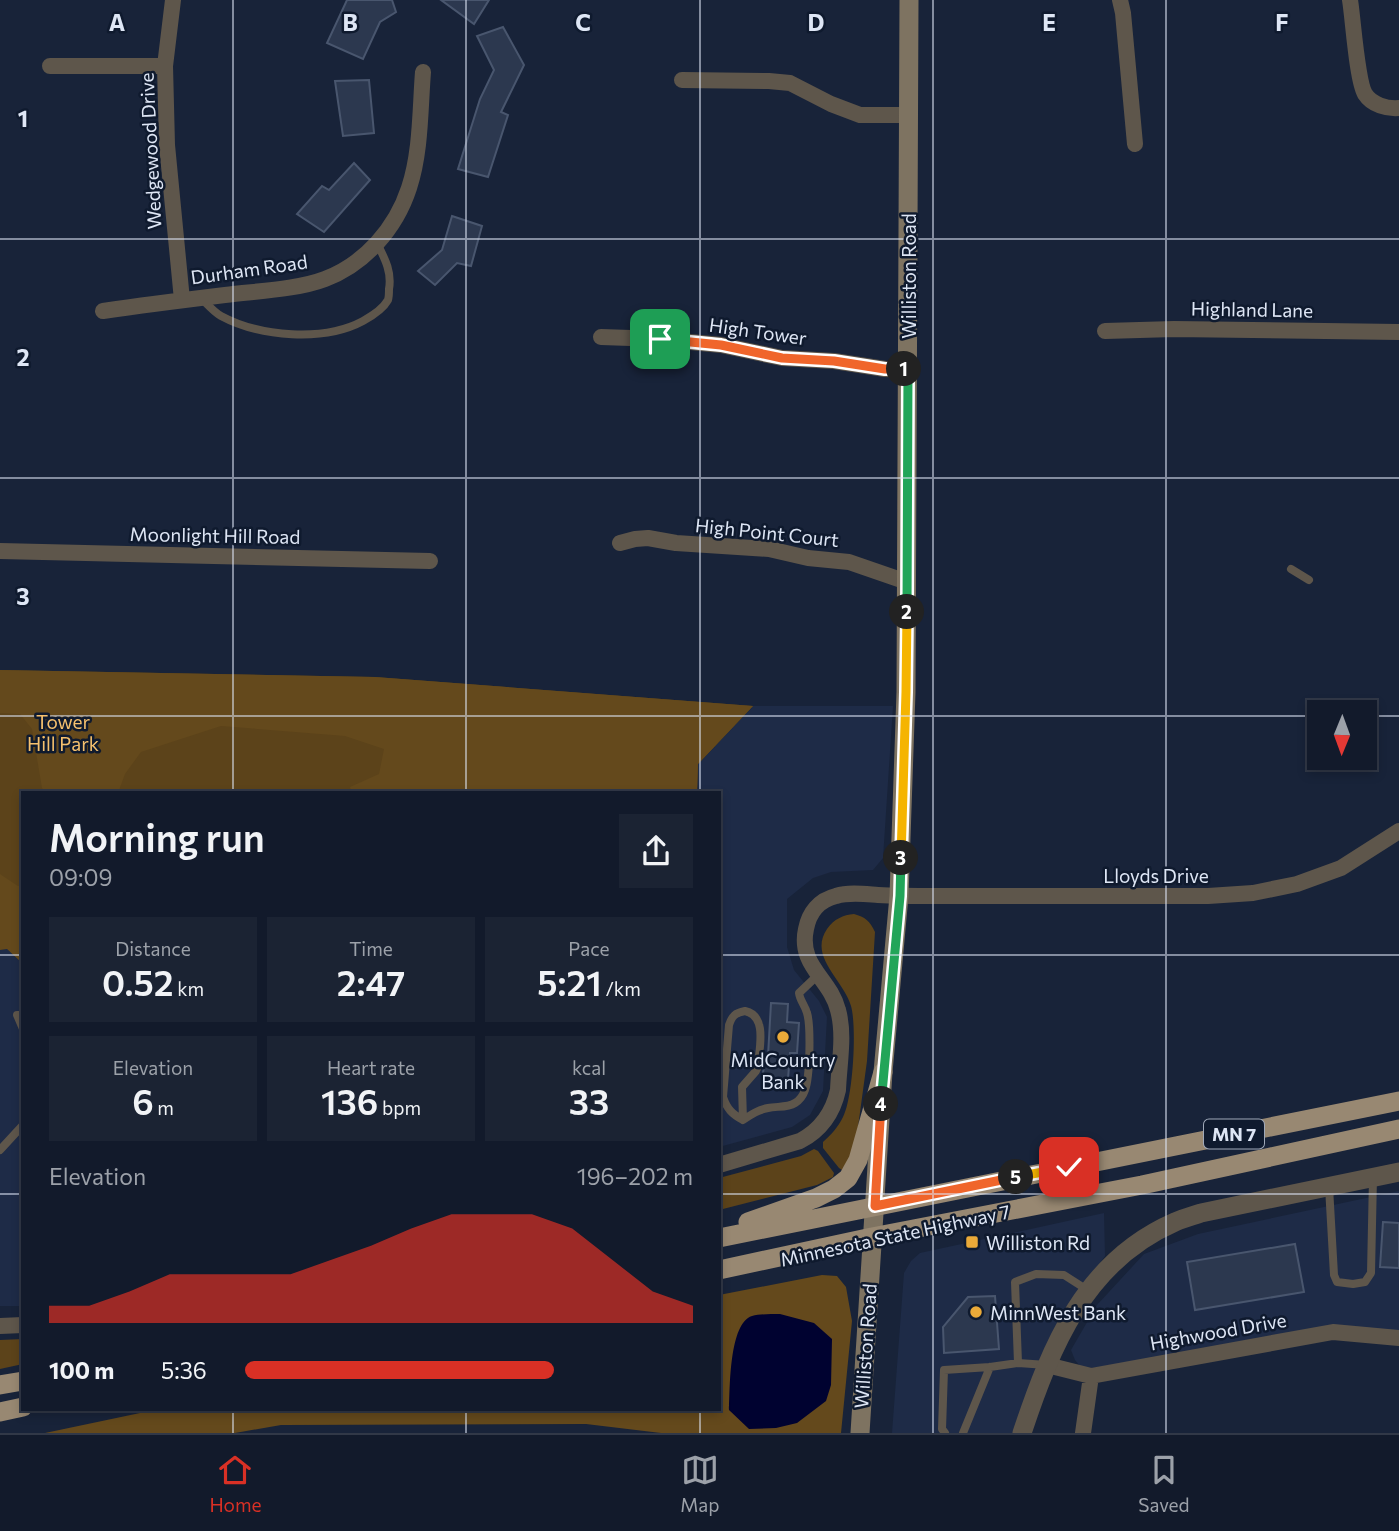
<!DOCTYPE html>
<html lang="en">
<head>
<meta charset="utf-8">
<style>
	:root { --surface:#121a2b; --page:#1b2333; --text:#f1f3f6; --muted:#9ca1a9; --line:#313847; --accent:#d93025 }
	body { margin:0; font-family:Commissioner,sans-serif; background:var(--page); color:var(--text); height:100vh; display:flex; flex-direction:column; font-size:26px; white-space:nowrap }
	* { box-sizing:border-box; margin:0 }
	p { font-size:23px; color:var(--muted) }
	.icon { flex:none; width:38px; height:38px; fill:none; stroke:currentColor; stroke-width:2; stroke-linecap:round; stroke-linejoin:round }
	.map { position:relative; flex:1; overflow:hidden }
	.drawer { position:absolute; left:21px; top:791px; width:700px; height:620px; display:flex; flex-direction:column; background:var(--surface); border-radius:0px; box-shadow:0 4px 10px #0003,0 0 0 2px var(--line) }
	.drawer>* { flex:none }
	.needle { width:46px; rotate:181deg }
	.fabs { position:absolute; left:1307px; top:700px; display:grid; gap:14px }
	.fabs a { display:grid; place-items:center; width:70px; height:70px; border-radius:0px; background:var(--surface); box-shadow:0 4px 10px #0003,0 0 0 2px var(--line); font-size:35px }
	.pin { position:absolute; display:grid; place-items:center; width:60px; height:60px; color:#fff; margin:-30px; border-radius:14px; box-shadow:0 4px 10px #0006 }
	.km { position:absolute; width:35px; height:35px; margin:-18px; border-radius:50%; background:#222; color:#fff; font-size:19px; line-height:35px; text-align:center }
	.round { display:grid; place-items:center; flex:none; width:74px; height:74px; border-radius:0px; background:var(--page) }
	.headline { display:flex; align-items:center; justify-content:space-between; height:119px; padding:0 28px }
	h1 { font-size:38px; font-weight:600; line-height:52px }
	.figures { display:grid; grid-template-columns:repeat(3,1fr); gap:10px; height:119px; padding:7px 28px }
	.figures div { display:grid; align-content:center; border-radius:0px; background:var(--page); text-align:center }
	.figures b { font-size:35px; font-weight:600 }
	.figures small { font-size:19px; font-weight:400 }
	.figures p { font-size:19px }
	.chart { height:196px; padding:14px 28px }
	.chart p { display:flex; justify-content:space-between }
	.chart svg { width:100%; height:126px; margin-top:7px; fill:var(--accent); opacity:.7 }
	ul { padding:0 28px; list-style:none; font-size:23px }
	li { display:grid; grid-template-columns:112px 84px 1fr; align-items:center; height:52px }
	li i { height:18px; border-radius:9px; background:var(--accent) }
	.dock { display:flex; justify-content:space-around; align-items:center; height:98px; border-top:2px solid var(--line); background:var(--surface); font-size:19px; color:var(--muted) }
	.dock a { display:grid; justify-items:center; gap:4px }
	.dock .current { color:var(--accent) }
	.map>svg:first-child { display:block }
	.built { fill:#1e2b47 }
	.green { fill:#5c431a }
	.forest { fill:#64491c }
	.water { fill:#000230 }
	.building { fill:#2c384f; stroke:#49566e; stroke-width:2 }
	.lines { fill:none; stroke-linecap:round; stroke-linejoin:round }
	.service { stroke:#5e564b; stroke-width:8 }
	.minor { stroke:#5e564b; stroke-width:16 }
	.tertiary { stroke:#5e564b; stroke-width:19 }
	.secondary { stroke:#7e7361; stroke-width:19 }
	.primary { stroke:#988872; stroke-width:19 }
	.split-1-casing { stroke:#fff; stroke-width:14 }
	.split-2-casing { stroke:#fff; stroke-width:14 }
	.split-3-casing { stroke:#fff; stroke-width:14 }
	.split-4-casing { stroke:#fff; stroke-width:14 }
	.split-5-casing { stroke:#fff; stroke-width:14 }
	.split-6-casing { stroke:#fff; stroke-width:14 }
	.split-1 { stroke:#f0652b; stroke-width:9 }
	.split-2 { stroke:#22a559; stroke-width:9 }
	.split-3 { stroke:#f5b400; stroke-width:9 }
	.split-4 { stroke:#22a559; stroke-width:9 }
	.split-5 { stroke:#f0652b; stroke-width:9 }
	.split-6 { stroke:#f5b400; stroke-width:9 }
	.grid { fill:none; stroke:#dee6f5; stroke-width:2; stroke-opacity:0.55 }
	.poi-dot { fill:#eaaa39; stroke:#0f1a2e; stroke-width:2.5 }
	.labels { text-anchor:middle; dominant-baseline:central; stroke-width:5; stroke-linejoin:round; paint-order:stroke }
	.shield { fill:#0f1a2e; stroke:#a0a9b9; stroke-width:2 }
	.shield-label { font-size:18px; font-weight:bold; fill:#dee6f5 }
	.street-label { font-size:19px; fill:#dee6f5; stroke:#0f1a2e }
	.park-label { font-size:19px; fill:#f6c16e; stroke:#0f1a2e }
	.poi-label { font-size:19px; fill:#dee6f5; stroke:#0f1a2e; text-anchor:start }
	.grid-label { font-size:23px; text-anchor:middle; font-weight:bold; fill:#dee6f5; stroke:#0f1a2e; stroke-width:5; stroke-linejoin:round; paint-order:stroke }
</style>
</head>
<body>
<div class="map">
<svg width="1399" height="1433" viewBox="0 0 1399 1433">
	<rect width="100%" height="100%" fill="#182339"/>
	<path class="built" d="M 753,706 L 893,706 L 883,858 L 873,870 L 831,872 L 813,878 L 787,899 L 787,947 L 794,970 L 819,1001 L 827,1017 L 823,1091 L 810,1115 L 792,1127 L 719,1147 L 719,793 L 697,793 L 698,764 Z
		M 7,949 L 23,964 L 23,1306 L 0,1306 L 0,950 Z
		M 1399,1191 L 1399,1335 L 1309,1333 L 1092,1368 L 1080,1366 L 1075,1360 L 1071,1350 L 1097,1305 L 1144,1254 L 1198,1234 Z
		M 1104,1213 L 1105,1256 L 1062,1317 L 1014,1433 L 892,1433 L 904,1273 L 911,1261 L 920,1253 Z"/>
	<path class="green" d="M 0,670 L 375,677 L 753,706 L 698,764 L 697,793 L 23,793 L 23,914 L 0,914 Z
		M 854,914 C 865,917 870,921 875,932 L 867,1061 L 855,1149 L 842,1170 L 839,1168 L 823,1148 L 823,1142 C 831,1135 838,1127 843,1117 C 853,1098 857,1027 851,1006 C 844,980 808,957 827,929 C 834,919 843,915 854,914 Z
		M 814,1149 L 818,1151 L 834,1173 L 833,1177 L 817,1185 L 719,1210 L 719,1178 L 801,1156 Z
		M 23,1339 L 23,1364 L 0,1369 L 0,1340 Z"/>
	<path class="forest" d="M 0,670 L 375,677 L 753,706 L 698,764 L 697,793 L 352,793 L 350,787 L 379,774 L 384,749 L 345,736 L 221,726 L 141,752 L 125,774 L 118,793 L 47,793 L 42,788 L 32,729 L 20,714 L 0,713 Z
		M 0,874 L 18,886 L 23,886 L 23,964 L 7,949 L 0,950 Z
		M 822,1275 L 837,1276 L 846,1287 L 852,1321 L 841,1433 L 661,1433 L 586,1424 L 281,1425 L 235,1433 L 45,1433 L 159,1409 L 719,1409 L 719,1295 Z"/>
	<path class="water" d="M 780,1314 L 814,1323 L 832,1339 L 831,1385 L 826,1401 L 797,1423 L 776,1428 L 749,1429 L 729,1410 C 730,1389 729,1323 752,1316 C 760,1314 771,1314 780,1314 Z"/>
	<path class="building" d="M 347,0 L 392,0 L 396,12 L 380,22 L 363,59 L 327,43 Z
		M 441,0 L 489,0 L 474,24 Z
		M 503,27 L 524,65 L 501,112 L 508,115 L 488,177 L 458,169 L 480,99 L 494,70 L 477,36 Z
		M 369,80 L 374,133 L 343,136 L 335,81 Z
		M 354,163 L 370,180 L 324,232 L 297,214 L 322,186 L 329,190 Z
		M 452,216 L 482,226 L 471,266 L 457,263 L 435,285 L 418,271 L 442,250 Z
		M 771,1003 L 788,1004 L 787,1022 L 799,1023 L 797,1053 L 790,1053 L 788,1079 L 762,1078 L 766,1056 L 768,1056 Z
		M 1383,1222 L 1399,1223 L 1399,1268 L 1380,1267 Z
		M 1295,1244 L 1304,1292 L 1195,1310 L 1187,1262 Z
		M 995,1296 L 999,1349 L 944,1353 L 943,1327 L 968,1297 Z"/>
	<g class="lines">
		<path class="service" d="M 201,298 C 207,304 214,312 221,316 C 260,337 324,342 363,321 C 372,316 383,309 388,300 C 389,297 389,293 389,289 C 392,272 385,259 377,243
			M 1291,569 L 1309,580
			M 745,1011 C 768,1016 759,1049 758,1066 L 756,1071 L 742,1087 L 743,1120 C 732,1114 727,1109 723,1097 L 729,1025 C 732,1016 735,1013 745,1011 Z
			M 23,1015 L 17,1015 L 23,1029
			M 743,1120 C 752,1114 758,1110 768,1108 C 777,1106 787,1108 795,1103 C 800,1100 803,1096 805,1090 C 810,1077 811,1026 807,1013 C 805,1005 800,1001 799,993 L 818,975
			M 0,1150 L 23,1125
			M 1329,1187 L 1334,1275 L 1337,1282 L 1353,1284 L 1365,1282 L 1371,1273 L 1373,1177
			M 1018,1363 L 1015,1282 L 1036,1274 L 1064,1275 L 1089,1291
			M 945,1433 L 942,1429 L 944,1370 L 990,1367 L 1018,1363 L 1047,1365
			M 963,1433 L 990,1367"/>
		<path class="minor" d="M 173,0 L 165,66 L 167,145 L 182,300
			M 1120,0 L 1123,13 L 1135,144
			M 1350,0 C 1353,18 1357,81 1365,94 C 1372,105 1387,109 1399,108
			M 50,66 L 165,66
			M 682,80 L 769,81 L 790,83 L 831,104 L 860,115 L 908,115
			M 103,311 C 144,305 184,300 225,295 C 255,291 296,290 325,279 C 365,264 396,228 409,188 C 421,152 420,110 423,72
			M 1105,331 L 1174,329 L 1399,332
			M 601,337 L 660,339 L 721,345 L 782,358 L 834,361 L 885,369 L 908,370
			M 620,543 L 635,539 L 648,538 L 676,543 L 769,549 L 808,558 L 849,562 L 907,582
			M 0,551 L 430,561
			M 719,1165 L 800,1141 C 821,1130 833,1113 838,1090 C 839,1064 845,1035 838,1010 C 830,978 798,966 806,929 C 809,913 819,900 836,896 C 849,892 864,894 878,895 C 898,896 917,896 937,896 C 1027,896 1118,896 1208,896 L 1253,893 L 1297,884 L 1341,868 L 1399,831
			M 0,1326 L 23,1325
			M 1047,1365 L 1091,1376 L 1333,1332 L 1399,1338
			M 1083,1433 L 1091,1376"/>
		<path class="tertiary" d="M 1022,1433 C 1051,1346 1085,1261 1175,1222 C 1183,1218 1192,1216 1201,1213 L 1399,1172"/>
		<path class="secondary" d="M 860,1433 L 883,1072 L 899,896 L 906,692 L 909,0"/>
		<path class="primary" d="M 748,1222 L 816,1198 L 834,1189 L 848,1178 L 858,1160 L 883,1072
			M 719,1238 L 1399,1101
			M 719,1270 L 872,1237 L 1142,1185 L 1399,1129
			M 0,1385 L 23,1381
			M 0,1412 L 23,1407"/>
	</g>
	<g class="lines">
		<g class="split-1-casing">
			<path id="split-1" d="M 660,339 L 721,345 L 782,358 L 834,361 L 885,369 L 904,369"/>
		</g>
		<g class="split-2-casing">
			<path id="split-2" d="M 904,369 L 908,369 L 907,612"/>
		</g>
		<g class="split-3-casing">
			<path id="split-3" d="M 901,858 L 906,692 L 907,612"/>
		</g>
		<g class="split-4-casing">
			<path id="split-4" d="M 881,1104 L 900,896 L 901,858"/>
		</g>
		<g class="split-5-casing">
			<path id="split-5" d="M 881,1104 L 875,1206 L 1016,1177"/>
		</g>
		<g class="split-6-casing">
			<path id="split-6" d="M 1016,1177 L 1069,1167"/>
		</g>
		<use href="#split-1" class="split-1"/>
		<use href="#split-2" class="split-2"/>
		<use href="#split-3" class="split-3"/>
		<use href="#split-4" class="split-4"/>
		<use href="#split-5" class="split-5"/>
		<use href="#split-6" class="split-6"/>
	</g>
	<path class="grid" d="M 233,0 L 233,793M 466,0 L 466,793M 700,0 L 700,793M 933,0 L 933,1433M 1166,0 L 1166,1433M 0,239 L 1399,239M 0,478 L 1399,478M 0,716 L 1320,716M 1365,716 L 1399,716M 0,955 L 23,955M 719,955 L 1399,955M 0,1194 L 23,1194M 719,1194 L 1399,1194M 233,1409 L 233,1433M 466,1409 L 466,1433M 700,1409 L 700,1433"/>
	<g class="poi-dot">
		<circle cx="783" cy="1037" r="7"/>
		<rect x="965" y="1235" width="14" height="14" rx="3.5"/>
		<circle cx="976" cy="1312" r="7"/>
	</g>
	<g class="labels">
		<rect class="shield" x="1204" y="1119.5" width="60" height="29" rx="5"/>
		<g class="shield-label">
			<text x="1234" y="1134">MN 7</text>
		</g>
		<g class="street-label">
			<text transform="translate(150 151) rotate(-93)">Wedgewood Drive</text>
			<text transform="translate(249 269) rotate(-8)">Durham Road</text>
			<text transform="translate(908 276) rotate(-90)">Williston Road</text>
			<text transform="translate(1252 309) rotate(1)">Highland Lane</text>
			<text transform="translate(758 331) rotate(8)">High Tower</text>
			<text transform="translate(767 532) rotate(6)">High Point Court</text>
			<text transform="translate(215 535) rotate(1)">Moonlight Hill Road</text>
			<text x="1156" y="875">Lloyds Drive</text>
			<text transform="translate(895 1235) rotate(-12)">Minnesota State Highway 7</text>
			<text transform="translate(1218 1331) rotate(-10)">Highwood Drive</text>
			<text transform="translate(865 1346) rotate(-86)">Williston Road</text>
		</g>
		<g class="park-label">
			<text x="63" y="721">Tower<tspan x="63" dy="22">Hill Park</tspan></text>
		</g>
		<g class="poi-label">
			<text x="783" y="1059" text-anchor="middle">MidCountry<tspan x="783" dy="22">Bank</tspan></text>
			<text x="986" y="1242">Williston Rd</text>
			<text x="990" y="1312">MinnWest Bank</text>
		</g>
	</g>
	<g class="grid-label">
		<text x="117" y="31">A</text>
		<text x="350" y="31">B</text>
		<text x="583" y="31">C</text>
		<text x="816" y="31">D</text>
		<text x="1049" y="31">E</text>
		<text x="1282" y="31">F</text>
		<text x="23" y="127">1</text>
		<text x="23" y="366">2</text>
		<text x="23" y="605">3</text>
	</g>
</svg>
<div class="fabs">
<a><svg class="needle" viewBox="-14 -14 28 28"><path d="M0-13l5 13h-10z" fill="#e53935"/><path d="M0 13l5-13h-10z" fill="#9ca1a9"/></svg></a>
</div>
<div class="pin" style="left:660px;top:339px;background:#1e9e55"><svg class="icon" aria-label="arrive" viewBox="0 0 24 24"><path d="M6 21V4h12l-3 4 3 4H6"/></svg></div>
<div class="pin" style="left:1069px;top:1167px;background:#d93025"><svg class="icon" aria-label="check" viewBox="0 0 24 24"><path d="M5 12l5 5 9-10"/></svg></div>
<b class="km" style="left:904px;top:369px">1</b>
<b class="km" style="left:907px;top:612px">2</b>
<b class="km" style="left:901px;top:858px">3</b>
<b class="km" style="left:881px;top:1104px">4</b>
<b class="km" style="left:1016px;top:1177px">5</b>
<section class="drawer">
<div class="headline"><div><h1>Morning run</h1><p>09:09</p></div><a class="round"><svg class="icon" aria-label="share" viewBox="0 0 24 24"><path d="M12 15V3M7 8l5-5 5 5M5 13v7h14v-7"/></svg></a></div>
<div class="figures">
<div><p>Distance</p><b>0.52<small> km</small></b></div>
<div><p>Time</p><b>2:47</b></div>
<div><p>Pace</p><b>5:21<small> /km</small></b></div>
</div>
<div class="figures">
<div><p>Elevation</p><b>6<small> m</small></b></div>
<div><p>Heart rate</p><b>136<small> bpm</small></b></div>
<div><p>kcal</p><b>33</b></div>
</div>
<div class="chart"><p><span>Elevation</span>196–202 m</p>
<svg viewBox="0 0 160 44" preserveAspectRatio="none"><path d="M0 44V38L10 38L20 33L30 27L40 27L50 27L60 27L70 22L80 17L90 11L100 6L110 6L120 6L130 11L140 22L150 33L160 38V44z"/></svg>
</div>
<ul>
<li><b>100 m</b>5:36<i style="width:69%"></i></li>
</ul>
</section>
</div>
<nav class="dock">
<a class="current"><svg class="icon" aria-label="home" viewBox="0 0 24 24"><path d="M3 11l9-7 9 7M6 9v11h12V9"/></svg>Home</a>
<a><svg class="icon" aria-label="map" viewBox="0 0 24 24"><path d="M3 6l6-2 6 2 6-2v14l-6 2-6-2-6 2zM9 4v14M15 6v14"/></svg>Map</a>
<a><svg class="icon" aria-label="saved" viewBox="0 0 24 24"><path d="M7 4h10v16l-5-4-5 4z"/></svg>Saved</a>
</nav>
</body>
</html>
